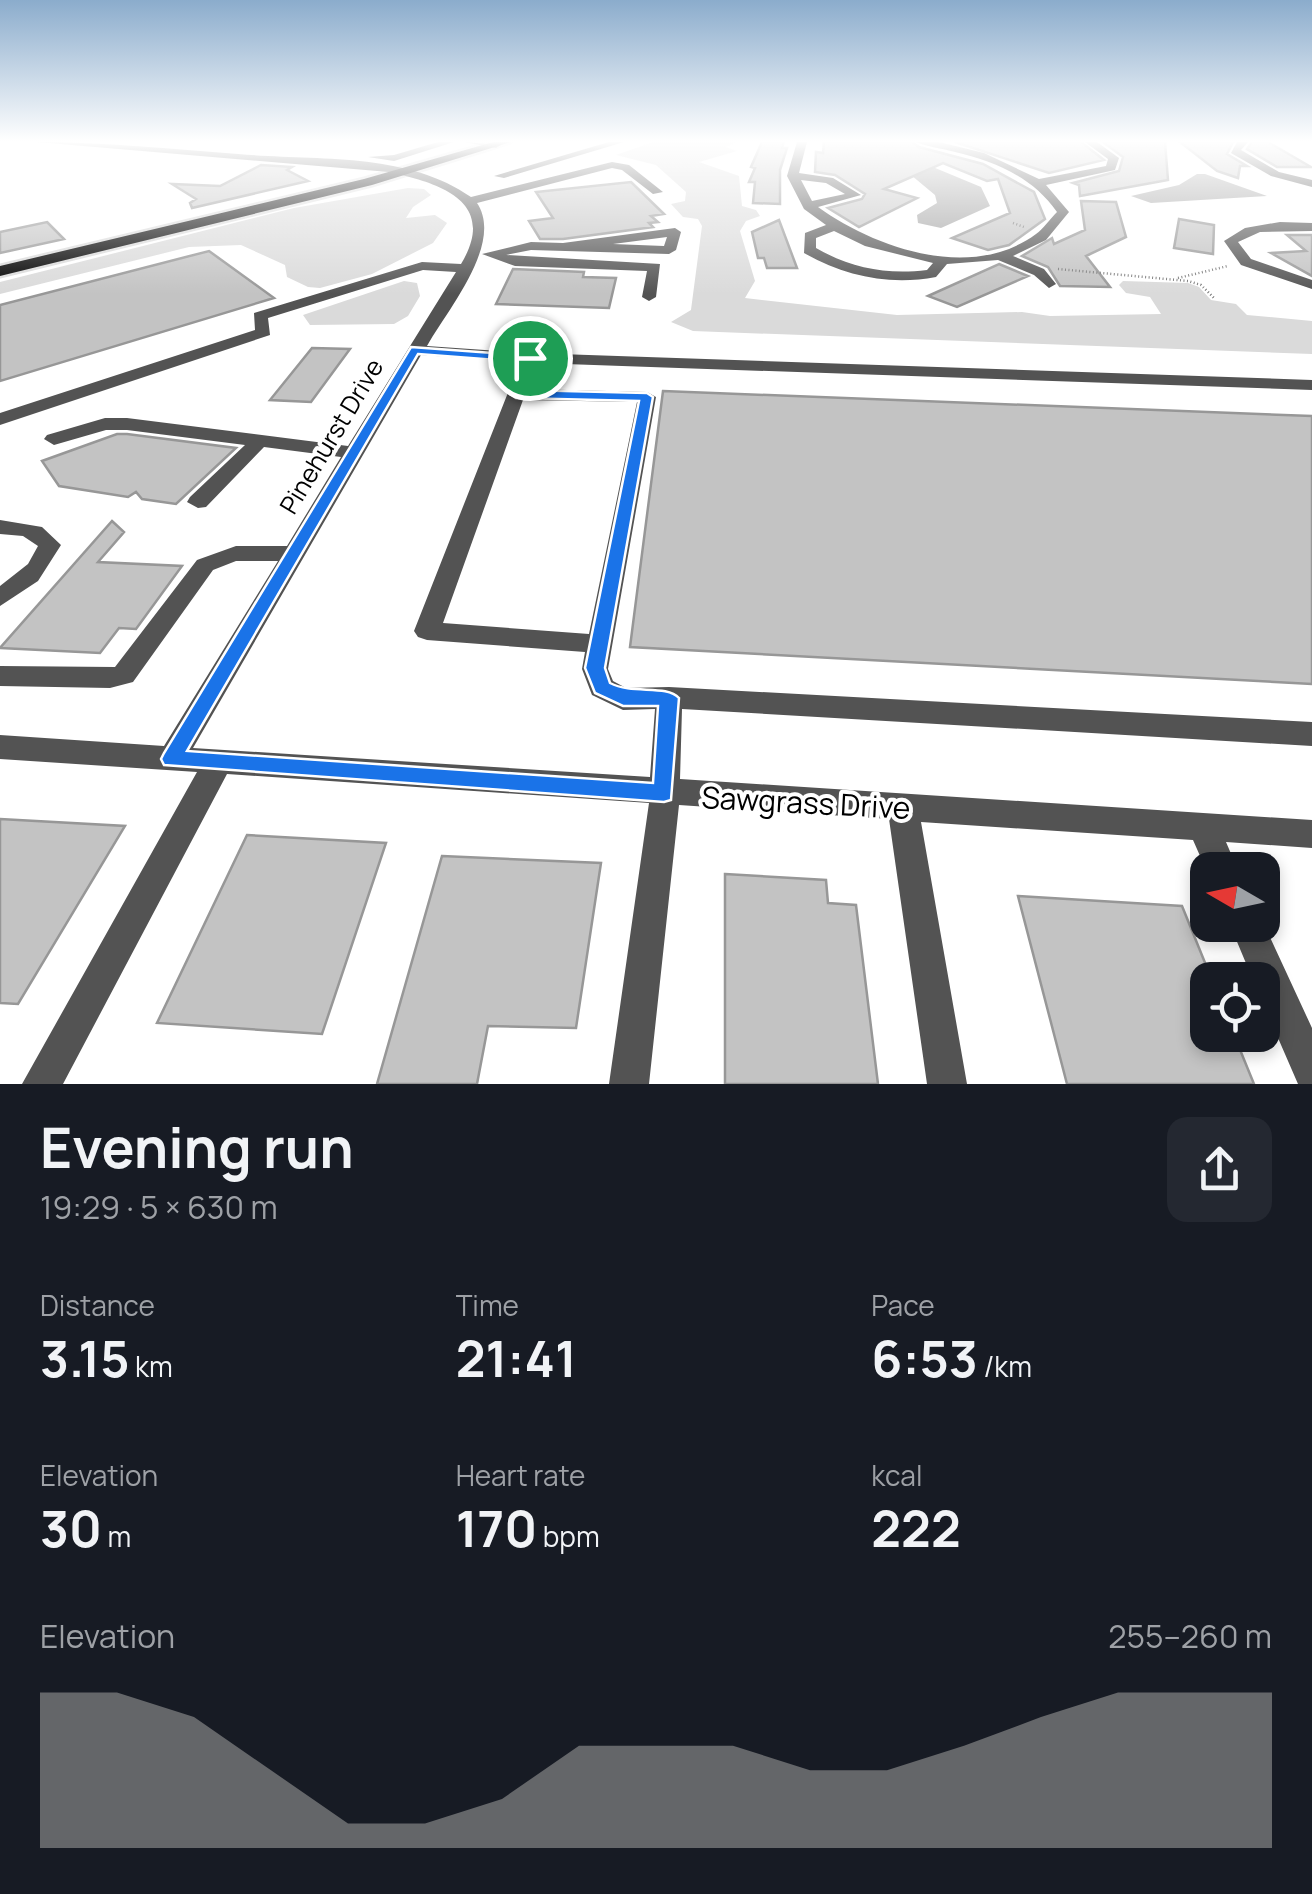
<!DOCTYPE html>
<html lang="en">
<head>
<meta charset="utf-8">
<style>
	:root { --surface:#171b24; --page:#242831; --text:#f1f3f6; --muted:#9ea1a6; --accent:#858687 }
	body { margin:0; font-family:Manrope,sans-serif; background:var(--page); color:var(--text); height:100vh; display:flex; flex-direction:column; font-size:38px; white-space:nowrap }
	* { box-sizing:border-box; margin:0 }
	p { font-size:32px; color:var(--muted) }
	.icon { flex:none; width:55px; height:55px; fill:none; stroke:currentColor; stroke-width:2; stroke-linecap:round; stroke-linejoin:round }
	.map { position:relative; height:1084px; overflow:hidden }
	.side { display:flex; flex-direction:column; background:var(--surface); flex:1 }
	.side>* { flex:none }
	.needle { width:65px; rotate:279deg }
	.controls { position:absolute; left:1190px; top:852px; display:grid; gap:20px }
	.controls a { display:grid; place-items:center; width:90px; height:90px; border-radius:20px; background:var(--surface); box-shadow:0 5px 15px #0003; font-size:50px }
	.pin { position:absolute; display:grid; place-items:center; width:85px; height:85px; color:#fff; margin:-42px; border:5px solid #fff; border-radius:50%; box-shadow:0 2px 10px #0007 }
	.round { display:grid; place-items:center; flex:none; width:105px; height:105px; border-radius:20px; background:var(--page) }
	.head { display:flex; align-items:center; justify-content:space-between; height:170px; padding:0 40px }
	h1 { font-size:55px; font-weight:700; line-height:75px }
	.metrics { display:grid; grid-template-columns:repeat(3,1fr); gap:15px; height:170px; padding:10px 40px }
	.metrics div { display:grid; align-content:center }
	.metrics b { font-size:50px; font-weight:700 }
	.metrics small { font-size:28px; font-weight:400 }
	.metrics p { font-size:28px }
	.chart { height:280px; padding:20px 40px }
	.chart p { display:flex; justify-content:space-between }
	.chart svg { width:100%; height:180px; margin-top:10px; fill:var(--accent); opacity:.7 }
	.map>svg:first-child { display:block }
	.green { fill:#dadada }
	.water { fill:#a1a1a1 }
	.building { fill:#c3c3c3; stroke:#979797; stroke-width:2.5 }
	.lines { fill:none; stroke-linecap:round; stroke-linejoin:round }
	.major-casing { stroke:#dbdbdb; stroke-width:5 }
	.path { stroke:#757575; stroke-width:2.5; stroke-dasharray:1 2.5; stroke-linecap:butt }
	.minor { fill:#535353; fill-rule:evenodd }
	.major { fill:#000; fill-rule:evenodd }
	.route { fill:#1a73e8; stroke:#fff; stroke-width:2.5; fill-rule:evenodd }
	.labels { text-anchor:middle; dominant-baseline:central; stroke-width:8; stroke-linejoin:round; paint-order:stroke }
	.street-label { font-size:25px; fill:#000; stroke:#fff }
	.near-street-label { font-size:30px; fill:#000; stroke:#fff }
</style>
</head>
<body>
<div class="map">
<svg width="1312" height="1084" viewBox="0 0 1312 1084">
	<rect width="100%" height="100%" fill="#fff"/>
	<path class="green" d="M 653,142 L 737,142 L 726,147 L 737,151 L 699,162 L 739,176 L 742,206 L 756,210 L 760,216 L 746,221 L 740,231 L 755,281 L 745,298 L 897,315 L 1022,312 L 1050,316 L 1161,314 L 1150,297 L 1126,293 L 1119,285 L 1123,281 L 1188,283 L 1199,287 L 1211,300 L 1236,304 L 1247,315 L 1312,321 L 1312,354 L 693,331 L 671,322 L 691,310 L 702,226 L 698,219 L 683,217 L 671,204 L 685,201 L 686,192 L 656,165 L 616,155 Z
		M 408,188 L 424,189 L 431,195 L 413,207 L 406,218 L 435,215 L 447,223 L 433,243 L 372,274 L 320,288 L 308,287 L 287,277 L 285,265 L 241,245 L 189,247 L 0,294 L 0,282 L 294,208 Z
		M 404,281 L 417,283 L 420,296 L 408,316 L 394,324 L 310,325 L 303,315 Z"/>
	<path class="water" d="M 928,165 L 981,187 L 990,206 L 941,228 L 918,223 L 917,215 L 937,203 L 935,195 L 911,175 Z
		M 1197,174 L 1205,174 L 1267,196 L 1151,203 L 1131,196 L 1179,185 Z"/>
	<path class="building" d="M 762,142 L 784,142 L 782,148 L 787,148 L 780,170 L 780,204 L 753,203 L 755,182 L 749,182 L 755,168 L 751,167 Z
		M 824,142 L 912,142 L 919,147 L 983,164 L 1034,192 L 1045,219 L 1009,245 L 988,250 L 952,238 L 1010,213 L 998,179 L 987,181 L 943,163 L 884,189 L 917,198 L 859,227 L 828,208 L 862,199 L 865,194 L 835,175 L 815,172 L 816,152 L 823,153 Z
		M 955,142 L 1081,142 L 1104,160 L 1049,173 Z
		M 1103,142 L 1165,142 L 1168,180 L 1080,196 L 1079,185 L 1073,183 L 1119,171 L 1123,157 Z
		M 1180,142 L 1233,142 L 1227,154 L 1247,166 L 1240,166 L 1238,178 L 1217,171 Z
		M 1252,142 L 1268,142 L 1311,167 L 1277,167 L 1247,149 Z
		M 261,165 L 292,167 L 287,170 L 308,181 L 192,208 L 190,203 L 196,199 L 172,184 L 220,186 Z
		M 631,182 L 664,214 L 651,216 L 658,222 L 649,223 L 653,227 L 563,239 L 540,239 L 529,221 L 553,218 L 536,192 Z
		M 1081,201 L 1116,202 L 1126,237 L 1086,256 L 1110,287 L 1060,286 L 1048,267 L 1022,256 L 1052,238 L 1054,244 L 1085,230 Z
		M 1179,219 L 1214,225 L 1213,254 L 1174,248 Z
		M 779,220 L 797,268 L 767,268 L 764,258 L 758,258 L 752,232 Z
		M 47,222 L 64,239 L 0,253 L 0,232 Z
		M 1287,235 L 1312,235 L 1312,276 L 1271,253 L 1306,251 Z
		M 209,251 L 274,298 L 0,381 L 0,305 Z
		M 999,264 L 1028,276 L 957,307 L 928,296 Z
		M 513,269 L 584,272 L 583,277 L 616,278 L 609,308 L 496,304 Z
		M 312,348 L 350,349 L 311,402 L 270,400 Z
		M 663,391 L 1312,416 L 1312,684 L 630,647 Z
		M 117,434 L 127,434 L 236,448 L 176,504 L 142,499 L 136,492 L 128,497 L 59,486 L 42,461 Z
		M 112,521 L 124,532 L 98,562 L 182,566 L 136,629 L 119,628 L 100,653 L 0,648 Z
		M 0,819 L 125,826 L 18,1004 L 0,1003 Z
		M 247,835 L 386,843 L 322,1034 L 157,1023 Z
		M 442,856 L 601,863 L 576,1028 L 488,1026 L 477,1084 L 377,1084 Z
		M 725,874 L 826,880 L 828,903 L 856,905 L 878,1084 L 725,1084 Z
		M 1018,896 L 1182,906 L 1212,980 L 1208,980 L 1208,1035 L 1234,1035 L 1254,1084 L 1067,1084 Z"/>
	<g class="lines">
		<g class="major-casing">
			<path id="major" d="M 493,142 L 511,142 L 372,185 L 0,276 L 0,266 L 364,179 Z"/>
		</g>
		<path class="path" d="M 1013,223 L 1024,227
			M 1058,269 L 1188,281 L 1201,285 L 1214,298
			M 1178,278 L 1228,266"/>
		<path class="minor" d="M 37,142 C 104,142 171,149 238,154 C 315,161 405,151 471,197 L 612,162 L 629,165 L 663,192 L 653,194 L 622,170 L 612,168 L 477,203 C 504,243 448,309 427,346 L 530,353 L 1312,380 L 1312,390 L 537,363 L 527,389 L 647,392 L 656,397 L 608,669 L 613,681 L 626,688 L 669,687 L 1312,722 L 1312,746 L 682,709 L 680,779 L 1312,820 L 1312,848 L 1226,842 L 1238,870 L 1208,870 L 1208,874 L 1193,840 L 921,822 L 967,1084 L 927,1084 L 889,819 L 679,805 L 649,1084 L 609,1084 L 649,803 L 227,774 L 63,1084 L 22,1084 L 197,772 L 0,759 L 0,735 L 164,746 L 278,561 L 236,561 L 213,570 L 133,682 L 110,688 L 0,686 L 0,666 L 115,667 L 197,560 L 236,546 L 287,546 L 341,457 L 264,447 L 206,507 L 198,508 L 187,502 L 190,497 L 245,445 L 127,430 L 106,430 L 54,445 L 44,439 L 47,435 L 105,418 L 127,418 L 348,446 L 456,272 L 423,270 L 268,318 L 270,335 L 0,425 L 0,413 L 255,330 L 254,313 L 422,262 L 461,264 C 499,201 439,183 389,172 ZM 421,355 L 520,362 L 414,631 L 418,637 L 427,640 L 585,652 L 582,669 L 592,695 L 623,710 L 655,709 L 650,777 L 193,748 ZM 523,400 L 637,402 L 589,634 L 443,623 Z
			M 438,142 L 454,142 L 394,161 L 368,157 L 394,155 Z
			M 464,142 L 501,145 L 496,148 Z
			M 609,142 L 624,142 L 504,178 L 494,176 Z
			M 797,142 L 807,142 L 799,173 L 833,178 L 861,195 L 818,207 C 875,248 971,282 1036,234 C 1043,229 1050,219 1057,212 C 1033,177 994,161 955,152 C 942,148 927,147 916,142 L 939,142 L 984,153 L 1039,179 L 1106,166 L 1108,159 L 1085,142 L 1097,142 L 1119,158 L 1115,170 L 1046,185 L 1069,212 L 1046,240 L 1013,256 L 1044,269 L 1056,284 L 1049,288 L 1034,275 L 998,260 L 947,264 L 936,277 C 889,286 845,276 804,253 L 805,233 L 826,225 L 804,209 L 787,176 ZM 801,180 L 826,183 L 845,194 L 812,201 ZM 834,231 L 865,246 L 933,263 L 927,270 C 886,275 851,268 816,248 L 816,238 Z
			M 1237,142 L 1248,142 L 1241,150 L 1279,172 L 1312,180 L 1312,187 L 1271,176 L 1231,153 Z
			M 1280,222 L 1312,223 L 1312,231 L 1260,232 L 1238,242 L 1251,259 L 1312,280 L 1312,289 L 1241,265 L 1224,241 L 1245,228 Z
			M 675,228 L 681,232 L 676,250 L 669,254 L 531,250 L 506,255 L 660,264 L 656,297 L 649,301 L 642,297 L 647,271 L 515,266 L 482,254 L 531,242 L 563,243 ZM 667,237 L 664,246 L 613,244 Z
			M 0,520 L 42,527 L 61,545 L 38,581 L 0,606 L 0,586 L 28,564 L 38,546 L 23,536 L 0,534 Z
			M 1262,920 L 1312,1028 L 1312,1084 L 1298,1084 L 1262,1001 L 1262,980 L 1253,980 L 1230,925 L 1262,925 Z"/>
		<use href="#major" class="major"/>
	</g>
	<linearGradient id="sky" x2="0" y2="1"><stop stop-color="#8baccc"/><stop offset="0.48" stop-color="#fff"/><stop offset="1" stop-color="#fff" stop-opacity="0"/></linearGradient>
	<rect width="1312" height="294" fill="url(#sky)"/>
	<path class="route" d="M 411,347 L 534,356 L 524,390 L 647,393 L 653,397 L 605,668 L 610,683 C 633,695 666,684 679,698 L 671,800 L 664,802 L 164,765 L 161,759 L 164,753 ZM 418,354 L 522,362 L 510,394 L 516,398 L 639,401 L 585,668 L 595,693 L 623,706 L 658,706 L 653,783 L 187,751 Z"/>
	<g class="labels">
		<g class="street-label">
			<text transform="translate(331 436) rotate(-59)">Pinehurst Drive</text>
		</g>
		<g class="near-street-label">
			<text transform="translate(806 802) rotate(3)">Sawgrass Drive</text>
		</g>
	</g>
</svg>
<div class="controls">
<a><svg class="needle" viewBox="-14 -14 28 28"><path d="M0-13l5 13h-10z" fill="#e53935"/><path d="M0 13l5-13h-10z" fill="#9ea1a6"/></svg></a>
<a><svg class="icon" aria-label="locate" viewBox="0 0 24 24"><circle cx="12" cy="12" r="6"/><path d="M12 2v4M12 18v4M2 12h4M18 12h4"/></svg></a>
</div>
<div class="pin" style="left:530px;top:358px;background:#1e9e55"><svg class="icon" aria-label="arrive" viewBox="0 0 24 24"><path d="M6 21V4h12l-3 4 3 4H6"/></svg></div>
</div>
<section class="side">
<div class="head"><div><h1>Evening run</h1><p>19:29 · 5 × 630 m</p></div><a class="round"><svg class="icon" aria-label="share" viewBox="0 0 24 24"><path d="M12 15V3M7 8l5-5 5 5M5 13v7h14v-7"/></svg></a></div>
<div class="metrics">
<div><p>Distance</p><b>3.15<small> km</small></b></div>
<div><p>Time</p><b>21:41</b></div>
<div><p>Pace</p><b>6:53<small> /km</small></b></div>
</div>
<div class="metrics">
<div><p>Elevation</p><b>30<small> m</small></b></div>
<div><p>Heart rate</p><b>170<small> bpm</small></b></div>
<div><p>kcal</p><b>222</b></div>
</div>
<div class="chart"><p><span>Elevation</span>255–260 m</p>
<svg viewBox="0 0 160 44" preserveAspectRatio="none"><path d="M0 44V6L10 6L20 12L30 25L40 38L50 38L60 32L70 19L80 19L90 19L100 25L110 25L120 19L130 12L140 6L150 6L160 6V44z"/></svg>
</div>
</section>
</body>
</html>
